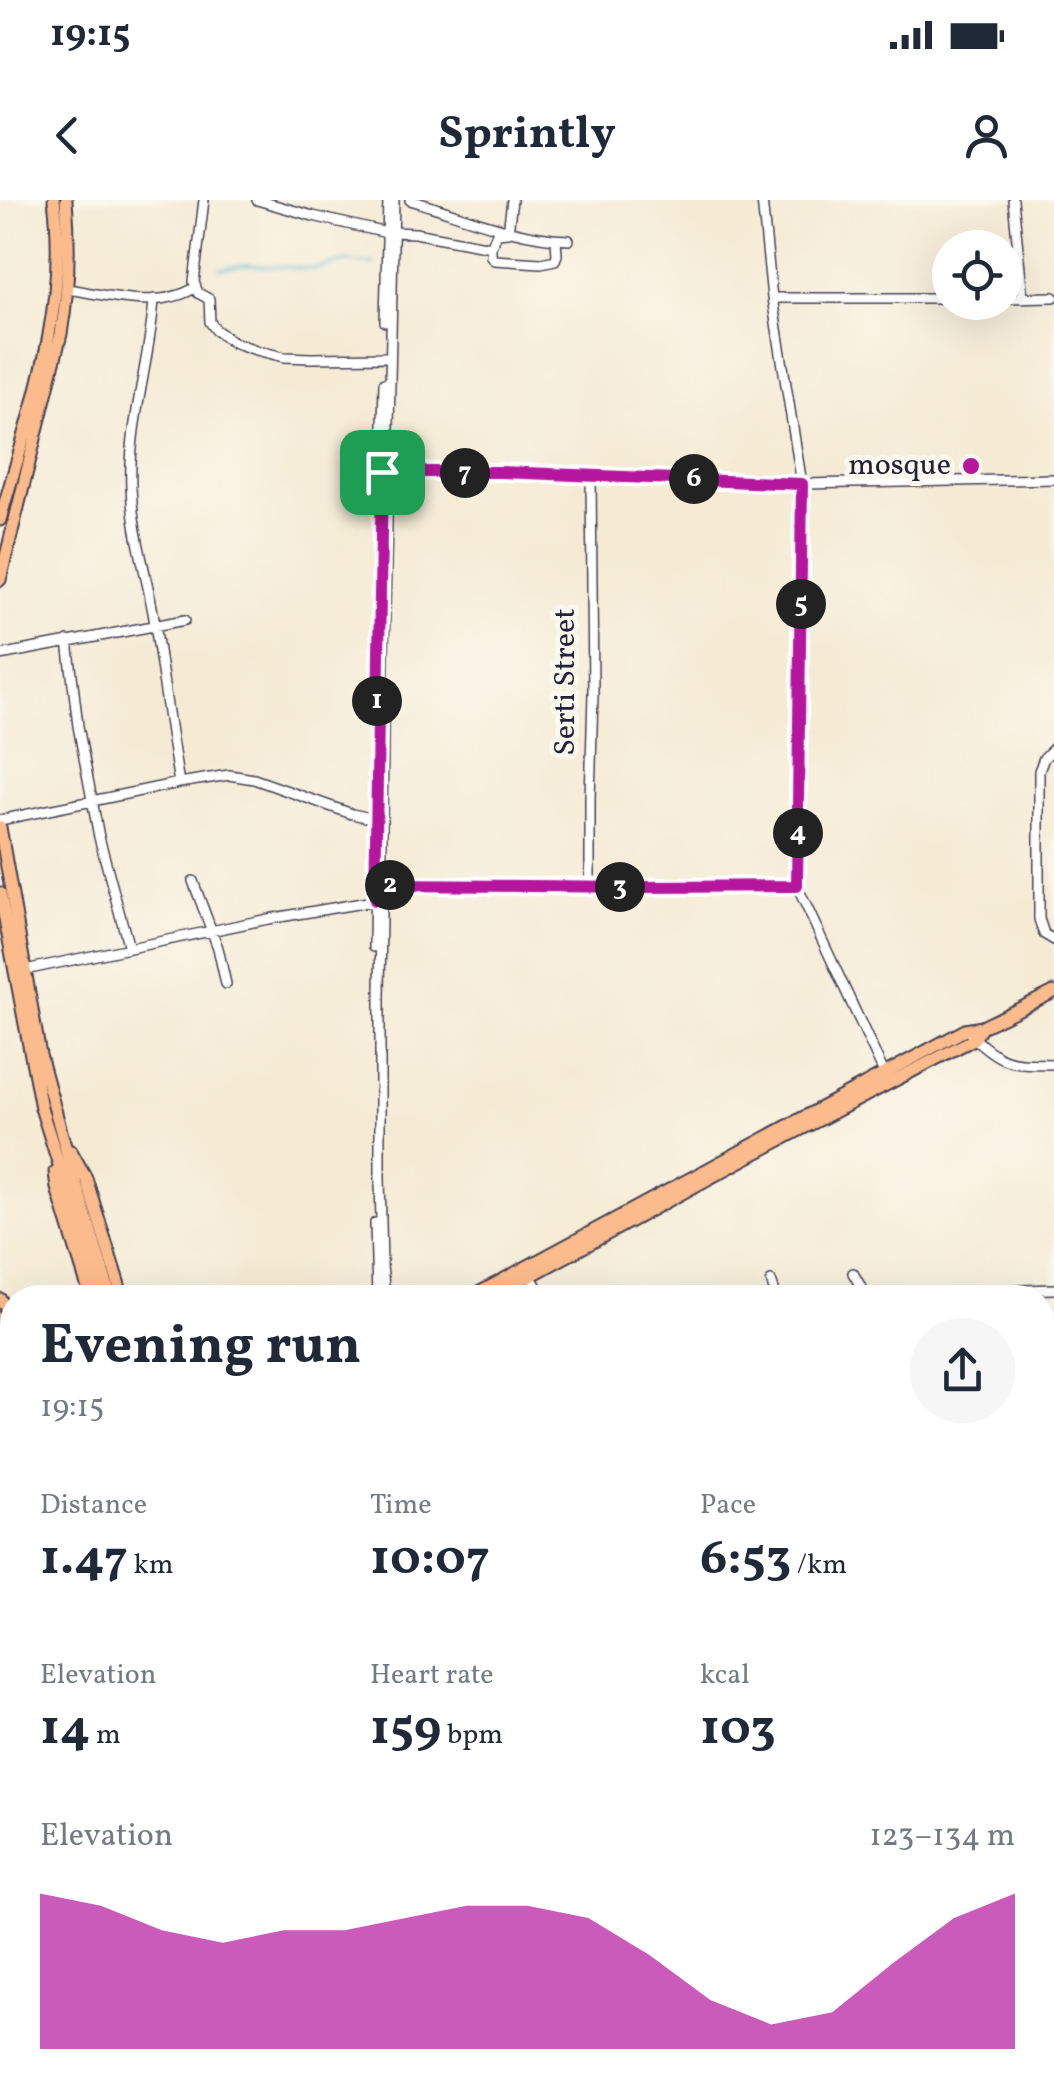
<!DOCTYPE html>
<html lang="en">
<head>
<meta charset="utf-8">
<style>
	:root { --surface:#fff; --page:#f6f6f7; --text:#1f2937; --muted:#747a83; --accent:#b5179e }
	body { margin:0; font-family:Vollkorn,serif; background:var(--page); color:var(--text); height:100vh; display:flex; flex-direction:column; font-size:38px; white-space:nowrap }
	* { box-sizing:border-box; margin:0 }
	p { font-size:32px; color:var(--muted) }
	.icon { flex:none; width:55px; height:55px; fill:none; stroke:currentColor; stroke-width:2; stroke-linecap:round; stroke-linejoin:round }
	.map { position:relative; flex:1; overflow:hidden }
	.side { position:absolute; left:0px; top:1085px; width:1055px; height:812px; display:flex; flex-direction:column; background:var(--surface); border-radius:40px 40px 0 0; box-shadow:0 10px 40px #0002 }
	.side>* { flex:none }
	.tools { position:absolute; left:932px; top:30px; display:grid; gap:20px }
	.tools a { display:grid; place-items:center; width:90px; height:90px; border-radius:50%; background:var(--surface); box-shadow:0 10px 40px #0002; font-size:50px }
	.pin { position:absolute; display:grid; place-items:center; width:85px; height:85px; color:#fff; margin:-42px; border-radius:20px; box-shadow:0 5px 15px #0006 }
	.km { position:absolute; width:50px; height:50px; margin:-25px; border-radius:50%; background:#222; color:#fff; font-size:28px; line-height:50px; text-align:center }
	.round { display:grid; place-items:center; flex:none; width:105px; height:105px; border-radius:52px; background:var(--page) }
	.summary { display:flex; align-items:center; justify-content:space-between; height:170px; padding:0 40px }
	h1 { font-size:55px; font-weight:700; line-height:75px }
	.stats { display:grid; grid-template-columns:repeat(3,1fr); gap:15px; height:170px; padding:10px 40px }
	.stats div { display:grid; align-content:center }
	.stats b { font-size:50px; font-weight:700 }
	.stats small { font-size:28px; font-weight:400 }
	.stats p { font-size:28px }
	.chart { height:280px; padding:20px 40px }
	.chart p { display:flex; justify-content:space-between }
	.chart svg { width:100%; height:180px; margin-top:10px; fill:var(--accent); opacity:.7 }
	.status { display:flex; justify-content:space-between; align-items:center; height:70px; padding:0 50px; background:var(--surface); direction:ltr }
	.status svg { height:28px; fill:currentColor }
	header { display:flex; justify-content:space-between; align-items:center; height:130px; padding:0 40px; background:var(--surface); font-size:45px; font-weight:700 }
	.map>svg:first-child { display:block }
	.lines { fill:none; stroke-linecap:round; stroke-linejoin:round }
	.stream { stroke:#5abcd8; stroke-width:2.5 }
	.minor-casing { stroke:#424052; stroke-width:12 }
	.major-casing { stroke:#424052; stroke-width:15 }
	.minor { stroke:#fff; stroke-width:9 }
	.major { stroke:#fbbb8c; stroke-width:11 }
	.route-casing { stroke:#fff; stroke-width:20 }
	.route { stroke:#b5179e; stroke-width:12 }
	.poi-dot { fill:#b5179e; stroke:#fbf7ec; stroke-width:4 }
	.labels { text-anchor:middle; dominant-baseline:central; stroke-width:10; stroke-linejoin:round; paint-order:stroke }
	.poi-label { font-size:30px; fill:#22223b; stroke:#fbf7ec; text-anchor:end }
	.street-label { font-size:30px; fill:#22223b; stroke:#fbf7ec }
</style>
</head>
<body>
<div class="status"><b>19:15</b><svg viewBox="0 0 49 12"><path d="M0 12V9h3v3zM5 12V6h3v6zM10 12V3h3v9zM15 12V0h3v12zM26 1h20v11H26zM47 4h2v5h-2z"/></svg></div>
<header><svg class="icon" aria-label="back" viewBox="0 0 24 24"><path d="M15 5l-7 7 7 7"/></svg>Sprintly<svg class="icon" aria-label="person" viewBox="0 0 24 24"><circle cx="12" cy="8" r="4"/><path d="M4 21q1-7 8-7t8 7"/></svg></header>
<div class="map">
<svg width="1054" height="1897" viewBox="0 0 1054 1897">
	<rect width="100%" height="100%" fill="#fbf7ec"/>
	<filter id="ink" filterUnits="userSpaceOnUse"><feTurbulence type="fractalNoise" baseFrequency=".01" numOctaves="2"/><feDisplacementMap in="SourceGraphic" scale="20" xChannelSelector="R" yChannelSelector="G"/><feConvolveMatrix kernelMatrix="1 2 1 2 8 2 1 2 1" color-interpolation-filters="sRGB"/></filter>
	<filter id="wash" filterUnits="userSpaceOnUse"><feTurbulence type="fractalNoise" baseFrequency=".0048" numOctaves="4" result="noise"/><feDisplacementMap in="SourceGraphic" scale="40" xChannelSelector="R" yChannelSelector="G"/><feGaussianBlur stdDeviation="2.25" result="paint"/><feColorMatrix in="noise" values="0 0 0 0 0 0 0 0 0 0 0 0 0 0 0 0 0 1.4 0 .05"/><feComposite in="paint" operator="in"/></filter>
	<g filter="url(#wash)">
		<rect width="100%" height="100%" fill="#f5ebd5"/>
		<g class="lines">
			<path class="stream" d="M 220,69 L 247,65 L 316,69 L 345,61 L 374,64"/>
		</g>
	</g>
	<g filter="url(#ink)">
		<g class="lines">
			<g class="minor-casing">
				<path id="minor" d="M 204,0 L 194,82 L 198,93 L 209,99 L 210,122 L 216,130 L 233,142 L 256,150 L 284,157 L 311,158 L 385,157
					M 257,0 L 313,16 L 387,33
					M 410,0 C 462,15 514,38 569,40
					M 762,0 L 772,98 L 802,284 L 797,686
					M 1013,0 L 1023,98
					M 394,32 L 415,33 L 491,47 L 497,33 L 508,32 L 512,0
					M 491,47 L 491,56 L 494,60 L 541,63 L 555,60 L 557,55 L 556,40
					M 68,89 C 108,95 159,111 196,87
					M 772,98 L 950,98
					M 1005,98 L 1054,97
					M 154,99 C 150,163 128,224 131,288 C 133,335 148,378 155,424 C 163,477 170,530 179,583
					M 385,122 L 388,0
					M 387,272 L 500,272 L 802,284 L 1054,279
					M 68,441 L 78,526 L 99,637 L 129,748
					M 0,455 L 185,420
					M 377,472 L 384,183
					M 1054,548 L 1044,558 L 1039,571 L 1039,719 L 1044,734 L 1054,740
					M 0,620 L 179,583 L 229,575 L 254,579 L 352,614 L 380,620
					M 193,681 L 218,748 L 226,784
					M 378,685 L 645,687 L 797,686 L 885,875
					M 590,687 L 590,600 L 593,494 L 591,277
					M 374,747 L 376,563
					M 25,770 L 268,719 L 380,700
					M 971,835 C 1004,866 1010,863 1054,864
					M 375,1023 L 377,1098
					M 853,1073 L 867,1098
					M 531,1077 L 544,1098
					M 771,1081 L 777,1098
					M 385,1098 L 382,1065 L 380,978 L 380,798 L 384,453 L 394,0
					M 974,1098 L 988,1091 L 1054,1089
					M 1042,1301 L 1054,1299
					M 1050,1548 L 1054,1548
					M 0,1881 L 12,1883
					M 34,1885 L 136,1897
					M 670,1885 L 673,1897
					M 0,1892 L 51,1897
					M 331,1897 L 336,1885
					M 760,1897 L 770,1885
					M 774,1897 L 782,1885"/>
			</g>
			<g class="major-casing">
				<path id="major" d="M 0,320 C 29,216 69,110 54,0
					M 0,380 L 61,134 C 69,89 70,46 66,0
					M 0,627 L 40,855 L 70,964 L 111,1098
					M 0,693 L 41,908 L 101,1098
					M 71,951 L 86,978 L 123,1098
					M 55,972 L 57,988 L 91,1098
					M 469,1098 L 965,830 L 982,827 L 1054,792
					M 490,1098 L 752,955 L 974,839 L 982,827
					M 0,1099 L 12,1117
					M 0,1118 L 12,1136
					M 0,1131 L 12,1149
					M 0,1154 L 12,1170
					M 1042,1411 L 1054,1409
					M 1042,1424 L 1054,1422
					M 8,1524 L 12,1499
					M 0,1557 L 12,1518
					M 0,1591 L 12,1556"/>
			</g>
			<use href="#minor" class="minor"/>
			<use href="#major" class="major"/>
		</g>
	</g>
	<g class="lines" filter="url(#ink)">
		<g class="route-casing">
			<path id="route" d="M 382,272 L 500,272 L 802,284 L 797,686 L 645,687 L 382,685 L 381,700 L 375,700 Z"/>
		</g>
		<use href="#route" class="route"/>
	</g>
	<circle class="poi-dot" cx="971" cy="266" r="10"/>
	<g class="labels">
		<g class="poi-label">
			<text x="951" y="266">mosque</text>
		</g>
		<g class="street-label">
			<text transform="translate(566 482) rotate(-90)">Serti Street</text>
		</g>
	</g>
</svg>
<div class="tools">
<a><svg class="icon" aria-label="locate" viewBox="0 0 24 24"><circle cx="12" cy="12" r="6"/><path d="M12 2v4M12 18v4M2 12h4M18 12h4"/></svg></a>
</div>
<div class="pin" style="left:382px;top:272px;background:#1e9e55"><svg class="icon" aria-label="arrive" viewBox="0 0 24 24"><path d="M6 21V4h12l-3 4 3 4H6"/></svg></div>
<b class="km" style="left:377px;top:501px">1</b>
<b class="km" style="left:390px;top:685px">2</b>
<b class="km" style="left:620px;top:687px">3</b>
<b class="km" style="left:798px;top:633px">4</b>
<b class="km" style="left:801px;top:404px">5</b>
<b class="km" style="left:694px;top:279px">6</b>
<b class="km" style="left:465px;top:273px">7</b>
<section class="side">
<div class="summary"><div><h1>Evening run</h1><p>19:15</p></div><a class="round"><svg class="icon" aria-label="share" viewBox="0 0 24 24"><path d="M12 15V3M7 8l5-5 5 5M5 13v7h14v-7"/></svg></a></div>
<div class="stats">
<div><p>Distance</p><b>1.47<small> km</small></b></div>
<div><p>Time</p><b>10:07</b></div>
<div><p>Pace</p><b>6:53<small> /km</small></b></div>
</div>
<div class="stats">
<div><p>Elevation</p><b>14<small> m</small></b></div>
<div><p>Heart rate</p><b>159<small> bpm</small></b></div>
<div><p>kcal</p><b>103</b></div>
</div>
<div class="chart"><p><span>Elevation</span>123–134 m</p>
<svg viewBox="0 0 160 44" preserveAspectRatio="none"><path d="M0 44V6L10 9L20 15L30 18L40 15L50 15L60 12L70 9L80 9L90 12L100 21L110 32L120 38L130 35L140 23L150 12L160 6V44z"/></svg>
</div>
</section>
</div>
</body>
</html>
